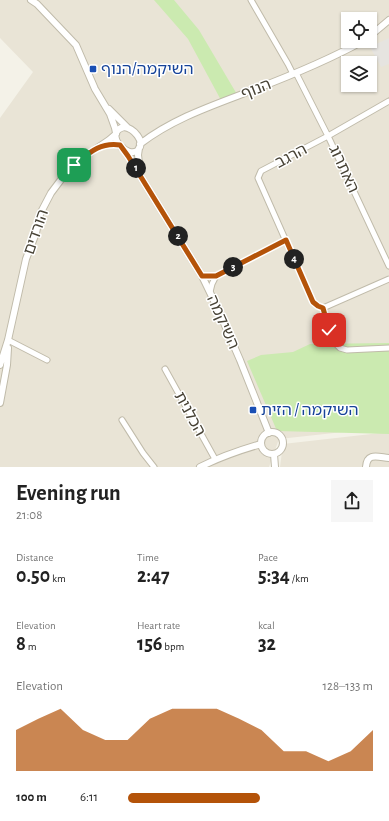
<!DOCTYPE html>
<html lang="en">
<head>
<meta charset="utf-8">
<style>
	:root { --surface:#fff; --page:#f6f6f6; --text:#222; --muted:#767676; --accent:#b45309 }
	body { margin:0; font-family:"Alegreya Sans","Noto Sans Hebrew",sans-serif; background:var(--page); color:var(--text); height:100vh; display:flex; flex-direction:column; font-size:15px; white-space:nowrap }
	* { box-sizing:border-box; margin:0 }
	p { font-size:13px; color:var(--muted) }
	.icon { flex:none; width:22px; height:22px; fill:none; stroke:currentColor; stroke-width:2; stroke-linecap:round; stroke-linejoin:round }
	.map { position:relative; height:467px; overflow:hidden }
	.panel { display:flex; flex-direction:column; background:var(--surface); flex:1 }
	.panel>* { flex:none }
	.controls { position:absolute; left:341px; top:12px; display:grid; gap:8px }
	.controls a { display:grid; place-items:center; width:36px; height:36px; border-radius:0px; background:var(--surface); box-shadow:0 1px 3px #0004; font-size:20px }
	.pin { position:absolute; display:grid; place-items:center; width:34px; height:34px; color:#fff; margin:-17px; border-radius:8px; box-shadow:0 2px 6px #0006 }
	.km { position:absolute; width:20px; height:20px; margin:-10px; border-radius:50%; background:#222; color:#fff; font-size:11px; line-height:20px; text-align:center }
	.round { display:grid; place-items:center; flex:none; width:42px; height:42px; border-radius:0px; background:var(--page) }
	.head { display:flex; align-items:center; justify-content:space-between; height:68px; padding:0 16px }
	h1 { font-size:22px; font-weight:700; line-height:30px }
	.metrics { display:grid; grid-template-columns:repeat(3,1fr); gap:6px; height:68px; padding:4px 16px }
	.metrics div { display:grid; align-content:center }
	.metrics b { font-size:20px; font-weight:700 }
	.metrics small { font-size:11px; font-weight:400 }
	.metrics p { font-size:11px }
	.chart { height:112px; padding:8px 16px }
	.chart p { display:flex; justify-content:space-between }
	.chart svg { width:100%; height:72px; margin-top:4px; fill:var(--accent); opacity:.7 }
	ul { padding:0 16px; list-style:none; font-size:13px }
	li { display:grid; grid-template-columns:64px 48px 1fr; align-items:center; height:30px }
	li i { height:10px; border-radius:5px; background:var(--accent) }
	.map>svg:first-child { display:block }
	.residential { fill:#e9e4d6; fill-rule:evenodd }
	.green { fill:#cbeab0 }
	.parking { fill:#e6e4e0 }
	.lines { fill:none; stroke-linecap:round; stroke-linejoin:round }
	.minor-casing { stroke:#c0bbaa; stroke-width:7 }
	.tertiary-casing { stroke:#c0bbaa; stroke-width:8 }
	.minor { stroke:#fff; stroke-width:5 }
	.tertiary { stroke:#fff; stroke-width:6 }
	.route-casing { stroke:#fff; stroke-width:8 }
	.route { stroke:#b45309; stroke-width:5 }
	.transit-dot { fill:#1a4fb4; stroke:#fff; stroke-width:1.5 }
	.labels { text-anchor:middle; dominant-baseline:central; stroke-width:3; stroke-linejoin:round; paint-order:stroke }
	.transit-label { font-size:16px; fill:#164399; stroke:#fff; text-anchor:start }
	.street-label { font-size:16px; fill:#484336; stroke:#fff }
</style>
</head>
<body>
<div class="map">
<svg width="389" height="467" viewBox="0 0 389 467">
	<rect width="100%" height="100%" fill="#f4f2e8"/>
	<path class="residential" d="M 0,0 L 389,0 L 389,427 L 279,439 L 269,467 L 0,467 L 0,118 L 33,72 L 0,38 ZM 348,19 L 370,19 L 370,41 L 348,41 ZM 348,63 L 370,63 L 370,85 L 348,85 Z
		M 389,432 L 389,467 L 280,467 L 283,444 Z"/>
	<path class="green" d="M 154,0 L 174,0 L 199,30 L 238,96 L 222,102 L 188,39 Z
		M 389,343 L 389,434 L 277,431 L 247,361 L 261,355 L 293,352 L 310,344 Z"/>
	<path class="parking" d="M 389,38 L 389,64 L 381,67 L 370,47 Z"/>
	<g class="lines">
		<g class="minor-casing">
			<path id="minor" d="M 251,0 L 288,64 L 293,74
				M 296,73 L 328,136 L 389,266
				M 202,276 L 216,276 L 286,240
				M 210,292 L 212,284 L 216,276
				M 323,308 L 318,306 L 313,302 L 258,178 L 261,171 L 328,136 L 389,101
				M 323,308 L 330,335 L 335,343 L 340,348 L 347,350 L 389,348
				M 323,308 L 389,279
				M 8,340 L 47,360
				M 165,369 L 215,459
				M 122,420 L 143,453 L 154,467"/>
		</g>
		<g class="tertiary-casing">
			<path id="tertiary" d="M 31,0 L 37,4 L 76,45 L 95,89 L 110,114 L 115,128 L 116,133
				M 370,36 L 389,20
				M 109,109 L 128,128
				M 124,127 C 133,128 146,141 138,150 C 128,160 102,133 124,127 Z
				M 140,144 C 171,120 208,107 245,93 C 285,78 325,62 363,41
				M 123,148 L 128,156 L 202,276 L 217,307 L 240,360 L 269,433
				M 139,148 L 138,155 L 140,171
				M 0,365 L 8,340 L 26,259 L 36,233 L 40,214 L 51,193 L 66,173 L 84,157 L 109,140 L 116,134
				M 0,403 L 7,365 L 8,348
				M261 443a11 11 0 1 1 22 0a11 11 0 1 1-22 0Z
				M 274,454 L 275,467
				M 200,467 C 220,457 240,450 261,444
				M 366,467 C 367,452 378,457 389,458"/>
		</g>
		<use href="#minor" class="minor"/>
		<use href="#tertiary" class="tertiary"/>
	</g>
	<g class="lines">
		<g class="route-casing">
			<path id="route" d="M 74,165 C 89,153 100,142 120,145 L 128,156 L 202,276 L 216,276 L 286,240 L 313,302 L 318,306 L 323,308 L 329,330"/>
		</g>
		<use href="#route" class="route"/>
	</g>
	<g class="transit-dot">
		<rect x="89" y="65" width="8" height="8" rx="2"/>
		<rect x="249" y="406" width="8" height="8" rx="2"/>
	</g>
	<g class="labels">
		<g class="transit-label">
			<text x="101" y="69">השיקמה/הנוף</text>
			<text x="261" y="410">השיקמה / הזית</text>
		</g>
		<g class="street-label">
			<text transform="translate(256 89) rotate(-21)">הנוף</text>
			<text transform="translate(291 156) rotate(-28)">הרגב</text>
			<text transform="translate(344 169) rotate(65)">האתרוג</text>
			<text transform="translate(36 232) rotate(-71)">הורדים</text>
			<text transform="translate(223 322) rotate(66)">השיקמה</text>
			<text transform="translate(190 414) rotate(61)">הכלנית</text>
		</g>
	</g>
</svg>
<div class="controls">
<a><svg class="icon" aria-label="locate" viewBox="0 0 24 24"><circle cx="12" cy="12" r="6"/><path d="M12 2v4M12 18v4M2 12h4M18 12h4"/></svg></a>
<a><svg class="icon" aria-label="layers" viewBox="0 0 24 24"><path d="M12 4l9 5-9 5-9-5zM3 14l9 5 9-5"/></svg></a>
</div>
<div class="pin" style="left:74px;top:165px;background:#1e9e55"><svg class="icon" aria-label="arrive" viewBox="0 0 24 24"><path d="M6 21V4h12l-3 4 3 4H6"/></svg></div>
<div class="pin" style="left:329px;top:330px;background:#d93025"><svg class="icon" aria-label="check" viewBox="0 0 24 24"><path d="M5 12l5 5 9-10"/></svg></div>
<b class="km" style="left:136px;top:168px">1</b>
<b class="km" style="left:178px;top:236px">2</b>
<b class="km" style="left:233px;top:267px">3</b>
<b class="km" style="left:294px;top:259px">4</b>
</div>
<section class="panel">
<div class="head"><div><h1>Evening run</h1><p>21:08</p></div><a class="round"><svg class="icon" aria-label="share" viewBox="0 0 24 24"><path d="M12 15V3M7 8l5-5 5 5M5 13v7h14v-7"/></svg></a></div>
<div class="metrics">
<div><p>Distance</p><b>0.50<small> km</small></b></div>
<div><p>Time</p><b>2:47</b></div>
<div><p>Pace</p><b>5:34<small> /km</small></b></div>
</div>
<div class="metrics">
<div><p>Elevation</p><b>8<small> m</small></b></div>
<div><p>Heart rate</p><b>156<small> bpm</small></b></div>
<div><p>kcal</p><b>32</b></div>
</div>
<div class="chart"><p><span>Elevation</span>128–133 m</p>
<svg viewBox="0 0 160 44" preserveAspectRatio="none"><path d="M0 44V19L10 12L20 6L30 19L40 25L50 25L60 12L70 6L80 6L90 6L100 12L110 19L120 32L130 32L140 38L150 32L160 19V44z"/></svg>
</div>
<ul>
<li><b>100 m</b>6:11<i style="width:54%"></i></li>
</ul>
</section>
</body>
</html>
